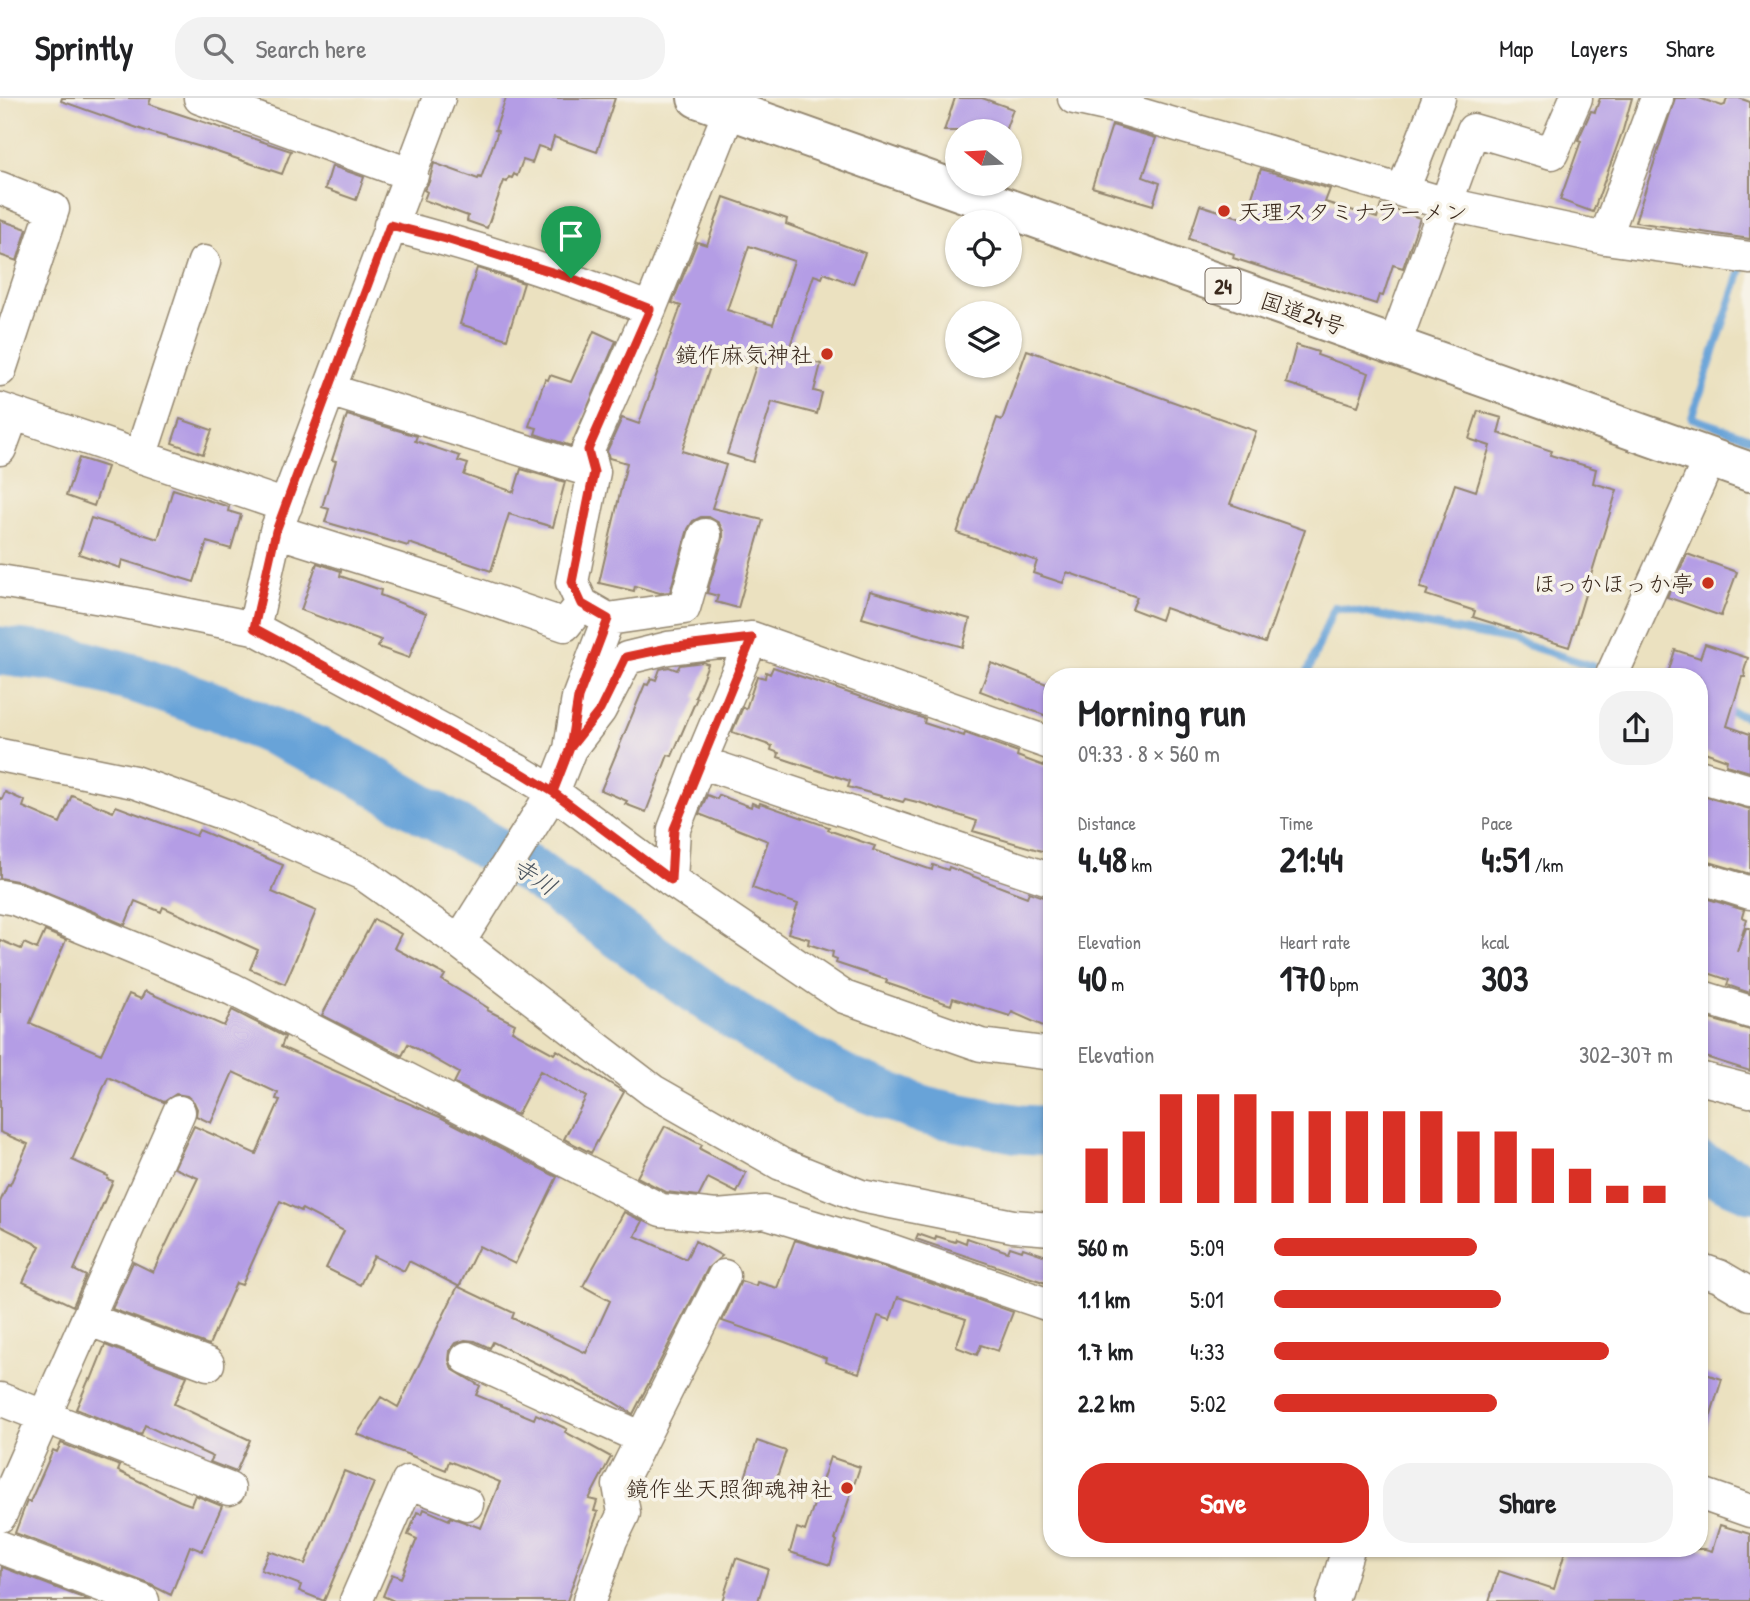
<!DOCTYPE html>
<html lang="en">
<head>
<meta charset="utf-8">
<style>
	:root { --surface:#fff; --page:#f2f2f2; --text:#202124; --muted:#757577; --line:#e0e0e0; --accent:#d93025 }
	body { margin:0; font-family:"Patrick Hand","Klee One",sans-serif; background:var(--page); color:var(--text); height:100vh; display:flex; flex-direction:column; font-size:26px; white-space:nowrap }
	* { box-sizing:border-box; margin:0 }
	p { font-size:23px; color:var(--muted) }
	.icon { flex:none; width:38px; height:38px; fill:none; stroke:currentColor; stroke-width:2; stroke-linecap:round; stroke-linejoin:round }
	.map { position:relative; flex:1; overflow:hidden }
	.sheet { position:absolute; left:1043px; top:570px; width:665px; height:889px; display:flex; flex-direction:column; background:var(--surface); border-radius:28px; box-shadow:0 2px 5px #0004 }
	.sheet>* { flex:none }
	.needle { width:46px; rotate:288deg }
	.controls { position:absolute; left:945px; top:21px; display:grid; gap:14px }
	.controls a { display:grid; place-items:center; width:77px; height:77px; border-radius:50%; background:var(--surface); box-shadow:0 2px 5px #0004; font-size:35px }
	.pin { position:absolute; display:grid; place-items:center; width:60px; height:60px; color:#fff; margin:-72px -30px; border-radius:50% 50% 50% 0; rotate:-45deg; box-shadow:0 0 7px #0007 }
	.pin .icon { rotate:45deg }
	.round { display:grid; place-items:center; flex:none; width:74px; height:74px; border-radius:28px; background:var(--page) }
	.headline { display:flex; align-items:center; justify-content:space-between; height:119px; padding:0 35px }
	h1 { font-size:38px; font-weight:800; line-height:52px }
	.figures { display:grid; grid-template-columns:repeat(3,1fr); gap:10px; height:119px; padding:7px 35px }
	.figures div { display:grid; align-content:center }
	.figures b { font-size:35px; font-weight:800 }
	.figures small { font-size:19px; font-weight:400 }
	.figures p { font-size:19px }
	.chart { height:196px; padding:14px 35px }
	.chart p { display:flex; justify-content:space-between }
	.chart svg { width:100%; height:126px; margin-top:7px; stroke:var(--accent); stroke-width:6 }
	.cta { display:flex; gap:14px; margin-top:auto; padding:14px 35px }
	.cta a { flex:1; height:80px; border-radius:28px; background:var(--accent); color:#fff; font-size:28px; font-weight:800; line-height:80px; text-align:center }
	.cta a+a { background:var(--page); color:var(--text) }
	ul { padding:0 35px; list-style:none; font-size:23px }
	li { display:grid; grid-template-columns:112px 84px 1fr; align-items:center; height:52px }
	li i { height:18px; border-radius:9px; background:var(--accent) }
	header { display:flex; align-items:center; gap:42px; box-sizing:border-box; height:98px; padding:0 35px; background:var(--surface); border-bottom:2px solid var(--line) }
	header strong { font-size:33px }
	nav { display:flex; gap:38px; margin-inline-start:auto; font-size:24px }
	.search { width:490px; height:63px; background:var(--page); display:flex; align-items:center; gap:18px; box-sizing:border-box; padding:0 24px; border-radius:28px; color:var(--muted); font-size:26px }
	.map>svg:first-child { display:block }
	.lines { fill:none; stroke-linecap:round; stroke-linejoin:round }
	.stream { stroke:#67a3d8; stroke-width:8 }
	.river { stroke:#67a3d8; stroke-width:49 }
	.building { fill:#b49de5; fill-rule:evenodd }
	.minor-casing { stroke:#93866f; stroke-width:35 }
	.trunk-casing { stroke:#93866f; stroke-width:42 }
	.minor { stroke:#fff; stroke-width:32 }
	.trunk { stroke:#fff; stroke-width:38 }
	.route-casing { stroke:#fff; stroke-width:14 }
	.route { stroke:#d93025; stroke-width:9 }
	.poi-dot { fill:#c8321e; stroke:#f7f3e8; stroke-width:2.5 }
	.labels { text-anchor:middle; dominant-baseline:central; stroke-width:7; stroke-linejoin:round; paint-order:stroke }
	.shield { fill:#f7f3e8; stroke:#73665b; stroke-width:2 }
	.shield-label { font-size:21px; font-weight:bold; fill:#3b2a1e }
	.poi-label { font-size:23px; fill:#3b2a1e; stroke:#f7f3e8; text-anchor:end }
	.street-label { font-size:23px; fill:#3b2a1e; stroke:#f7f3e8 }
	.water-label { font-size:24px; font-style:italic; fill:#4a545f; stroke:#f7f3e8 }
</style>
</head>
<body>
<header>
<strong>Sprintly</strong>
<div class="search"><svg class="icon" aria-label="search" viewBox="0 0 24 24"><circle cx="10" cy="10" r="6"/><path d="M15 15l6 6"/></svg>Search here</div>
<nav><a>Map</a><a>Layers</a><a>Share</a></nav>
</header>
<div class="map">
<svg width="1750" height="1503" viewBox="0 0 1750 1503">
	<rect width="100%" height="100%" fill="#f7f3e8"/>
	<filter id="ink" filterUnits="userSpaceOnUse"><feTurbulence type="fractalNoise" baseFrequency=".0143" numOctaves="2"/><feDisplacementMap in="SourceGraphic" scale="14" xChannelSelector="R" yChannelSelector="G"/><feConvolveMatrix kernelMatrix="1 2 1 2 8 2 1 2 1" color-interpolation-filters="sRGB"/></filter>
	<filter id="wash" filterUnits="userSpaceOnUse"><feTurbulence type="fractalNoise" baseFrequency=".00686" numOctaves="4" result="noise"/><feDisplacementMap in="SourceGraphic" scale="28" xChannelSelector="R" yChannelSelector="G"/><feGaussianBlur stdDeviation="1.57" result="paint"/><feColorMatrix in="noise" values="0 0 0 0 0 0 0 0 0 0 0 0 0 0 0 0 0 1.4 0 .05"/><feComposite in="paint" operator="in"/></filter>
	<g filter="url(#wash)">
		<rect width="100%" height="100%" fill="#ebe1c0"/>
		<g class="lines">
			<path class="stream" d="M 1743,166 L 1692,320 L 1750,340
				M 1306,579 L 1334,509 L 1514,543 L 1592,568
				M 1723,611 L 1750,620"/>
			<path class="river" d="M 0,553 L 59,560 L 140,582 L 218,610 L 338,662 L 535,776 L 717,906 L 778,946 L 848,983 L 926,1013 L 1019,1031 L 1052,1033
				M 1699,1068 L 1750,1090"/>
		</g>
		<g id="blocks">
			<path class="building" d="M 62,0 L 151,0 L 149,6 L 291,53 L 282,76 L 208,51 L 146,33 L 61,3 Z
				M 506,0 L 615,0 L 597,54 L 554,39 L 550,52 L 538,48 L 532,65 L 523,62 L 517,78 L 514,76 L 512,80 L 509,79 L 507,84 L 504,83 L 487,130 L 467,123 L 468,118 L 424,102 L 427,94 L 424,92 L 429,84 L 434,65 L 478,81 L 479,79 L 481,80 L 498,33 L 495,32 Z
				M 955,0 L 982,0 L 1013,11 L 1005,33 L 944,33 Z
				M 1600,0 L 1632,0 L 1623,32 L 1593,114 L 1560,102 L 1581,43 L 1578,42 L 1591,13 L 1595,14 Z
				M 1675,0 L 1699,0 L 1722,8 L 1725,7 L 1727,0 L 1739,0 L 1750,4 L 1750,141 L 1635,124 Z
				M 1112,27 L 1156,40 L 1143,79 L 1160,85 L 1153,107 L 1092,89 Z
				M 332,68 L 364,79 L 356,102 L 325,91 Z
				M 1261,71 L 1330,91 L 1325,104 L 1377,120 L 1381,107 L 1420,120 L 1403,170 L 1393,167 L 1383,198 L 1379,197 L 1376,206 L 1233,160 L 1234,156 L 1189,141 L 1200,107 L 1245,121 Z
				M 724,99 L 787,121 L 786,126 L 865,155 L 853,186 L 824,175 L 822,180 L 814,177 L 787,257 L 821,266 L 814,293 L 822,295 L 817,316 L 772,304 L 753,364 L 727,356 L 757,265 L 716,251 L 682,353 L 726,367 L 712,410 L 763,422 L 738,510 L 716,504 L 718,498 L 707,495 L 723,441 L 723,433 L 719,425 L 709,419 L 701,419 L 693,423 L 688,431 L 670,494 L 660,495 L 635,488 L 634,493 L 599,485 L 627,365 L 609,360 L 607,353 L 622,320 L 639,326 L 681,208 L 672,205 L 697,144 L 707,147 ZM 749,148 L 794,163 L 773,226 L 727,212 Z
				M 0,122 L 27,131 L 17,163 L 0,157 Z
				M 477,170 L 524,185 L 507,241 L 460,226 Z
				M 594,233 L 616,243 L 571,348 L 535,336 L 537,330 L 529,328 L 545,281 L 548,282 L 550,277 L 571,284 Z
				M 1296,247 L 1318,254 L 1317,257 L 1369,275 L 1358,308 L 1286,285 Z
				M 1027,252 L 1256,333 L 1230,406 L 1305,432 L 1265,545 L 1165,510 L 1161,522 L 1132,511 L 1137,499 L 1067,474 L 1063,485 L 1033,475 L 1037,463 L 957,435 L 997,320 L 1002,322 Z
				M 1478,313 L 1502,320 L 1498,335 L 1552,353 L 1550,357 L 1596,371 L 1593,385 L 1617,392 L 1569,549 L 1473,519 L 1475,513 L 1426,497 L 1428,492 L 1420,490 L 1455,386 L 1476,393 L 1490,348 L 1469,341 Z
				M 347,317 L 417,338 L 415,343 L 460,358 L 458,363 L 468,366 L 464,377 L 514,394 L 521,371 L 565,384 L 553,429 L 509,416 L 491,473 L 409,445 L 408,448 L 325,424 L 329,411 L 322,409 L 336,363 L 332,362 Z
				M 180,321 L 212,332 L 203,356 L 172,345 Z
				M 79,360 L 107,369 L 94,408 L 66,398 Z
				M 173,391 L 229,409 L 228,413 L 241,417 L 231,451 L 207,444 L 194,484 L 122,462 L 120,470 L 79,456 L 91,420 L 158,441 Z
				M 1687,456 L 1737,474 L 1721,518 L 1667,499 Z
				M 317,465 L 341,473 L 340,478 L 381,492 L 380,497 L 426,515 L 409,560 L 378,549 L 381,542 L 301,512 Z
				M 870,493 L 970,521 L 963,549 L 862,520 Z
				M 1705,546 L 1748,560 L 1744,573 L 1745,579 L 1742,579 L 1727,628 L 1750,636 L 1750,674 L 1726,667 L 1727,662 L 1699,652 L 1699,579 L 1667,579 L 1675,552 L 1700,560 Z
				M 703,564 L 708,566 L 695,599 L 697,600 L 672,658 L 668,657 L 646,714 L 625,706 L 627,703 L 601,692 L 645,586 L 648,587 L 651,580 L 656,582 L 660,571 L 669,569 L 677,572 L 680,567 Z
				M 991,565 L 1052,588 L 1052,620 L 980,593 Z
				M 773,569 L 925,621 L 924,625 L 964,638 L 965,635 L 1018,654 L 1017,658 L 1052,671 L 1052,756 L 973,733 L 977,723 L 921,705 L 905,701 L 903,704 L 848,689 L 850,683 L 778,659 L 779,655 L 771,652 L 772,648 L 732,634 L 743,609 L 746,611 L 757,578 L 765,580 L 766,574 L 770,576 Z
				M 5,694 L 25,703 L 23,709 L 60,725 L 72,697 L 113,714 L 116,708 L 196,738 L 199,732 L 283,767 L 272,794 L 316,813 L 285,886 L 250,871 L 258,852 L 163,809 L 161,814 L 135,803 L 125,827 L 22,784 L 0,780 L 0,700 L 2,701 Z
				M 707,697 L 717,701 L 719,697 L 751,709 L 752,705 L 759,708 L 760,705 L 829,729 L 828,732 L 875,748 L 873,752 L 932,772 L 933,767 L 948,772 L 949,769 L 1027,799 L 1029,794 L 1052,802 L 1052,932 L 1012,914 L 1010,918 L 953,900 L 951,907 L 886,885 L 887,882 L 836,865 L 837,861 L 832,859 L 833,854 L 808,846 L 809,841 L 788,835 L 798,806 L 752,790 L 768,743 L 699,716 Z
				M 1699,697 L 1750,711 L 1750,776 L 1699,761 Z
				M 1699,798 L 1744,812 L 1742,819 L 1747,821 L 1737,854 L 1746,830 L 1750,830 L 1750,895 L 1727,887 L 1729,882 L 1699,872 Z
				M 374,821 L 401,836 L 394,850 L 445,877 L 442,882 L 488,910 L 487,912 L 515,926 L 512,933 L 554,956 L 557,952 L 624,994 L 591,1055 L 564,1041 L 586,999 L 540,973 L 517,1017 L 454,985 L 459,975 L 408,946 L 402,958 L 322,917 Z
				M 45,833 L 66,842 L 30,925 L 101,956 L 129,896 L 141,901 L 145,893 L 224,928 L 232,912 L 285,939 L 281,949 L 442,1020 L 557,1079 L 515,1166 L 479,1148 L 459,1189 L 514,1215 L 512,1220 L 586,1255 L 610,1203 L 583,1188 L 624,1114 L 643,1123 L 635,1138 L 686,1161 L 695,1143 L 722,1158 L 708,1170 L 633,1316 L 610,1302 L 493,1244 L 490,1250 L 475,1243 L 465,1242 L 456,1245 L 450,1253 L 449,1262 L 452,1271 L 480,1288 L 476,1297 L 534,1321 L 536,1316 L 567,1331 L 565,1334 L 611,1359 L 589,1401 L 597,1403 L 594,1413 L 598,1414 L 567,1503 L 394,1503 L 383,1498 L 392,1476 L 401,1480 L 417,1441 L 408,1437 L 417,1414 L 422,1416 L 424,1411 L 449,1422 L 450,1419 L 481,1430 L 500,1384 L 449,1363 L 446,1372 L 357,1336 L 381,1299 L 398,1309 L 458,1188 L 409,1163 L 404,1173 L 374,1158 L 360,1187 L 326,1170 L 344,1133 L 302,1111 L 301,1113 L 280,1103 L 242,1187 L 236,1185 L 209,1247 L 112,1211 L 133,1164 L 153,1174 L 198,1080 L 174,1070 L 194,1028 L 256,1056 L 280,1002 L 276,1001 L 278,995 L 233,974 L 211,1025 L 196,1018 L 197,1011 L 194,1004 L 187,998 L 176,996 L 164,1004 L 108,979 L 72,1062 L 108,1078 L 107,1081 L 113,1083 L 74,1172 L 86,1178 L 73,1208 L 23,1184 L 40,1148 L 0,1128 L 0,1104 L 8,1086 L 10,1087 L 28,1046 L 0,1034 L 0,842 L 21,851 L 24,845 L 37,851 Z
				M 1699,918 L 1750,932 L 1750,973 L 1699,957 Z
				M 665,1028 L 702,1047 L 700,1051 L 746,1075 L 737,1095 L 708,1080 L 699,1098 L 666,1094 L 637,1079 Z
				M 918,1136 L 935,1142 L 936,1138 L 955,1144 L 956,1141 L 966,1145 L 967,1140 L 1008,1154 L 1010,1149 L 1022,1153 L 1023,1150 L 1052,1160 L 1052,1187 L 916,1141 Z
				M 795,1142 L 887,1170 L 1013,1214 L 998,1253 L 981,1247 L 977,1257 L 956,1249 L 966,1221 L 898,1199 L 890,1222 L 878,1218 L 859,1275 L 825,1264 L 826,1260 L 785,1244 L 722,1223 L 741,1183 L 756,1188 L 757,1184 L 777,1190 Z
				M 105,1247 L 187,1278 L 174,1306 L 250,1342 L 236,1374 L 210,1364 L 213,1359 L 145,1327 L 141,1337 L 76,1311 L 89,1281 L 91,1282 Z
				M 1699,1274 L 1722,1281 L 1704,1338 L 1699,1337 Z
				M 757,1343 L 786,1353 L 770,1399 L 742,1389 Z
				M 61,1345 L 120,1368 L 118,1373 L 180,1403 L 191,1407 L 195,1397 L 222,1408 L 202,1453 L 190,1448 L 171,1497 L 149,1486 L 15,1435 L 27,1403 L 30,1404 L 53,1352 L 57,1354 Z
				M 830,1359 L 860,1369 L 835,1442 L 837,1443 L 830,1467 L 790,1454 L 797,1430 L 805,1433 Z
				M 344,1373 L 374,1385 L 324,1503 L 299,1493 L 301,1487 L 261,1472 L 269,1453 L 305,1466 Z
				M 1720,1427 L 1750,1436 L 1750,1503 L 1489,1503 L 1499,1473 L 1554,1491 L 1566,1451 L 1705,1451 L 1712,1453 Z
				M 736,1460 L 768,1471 L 758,1503 L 722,1503 Z
				M 2,1469 L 91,1503 L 0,1503 Z"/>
		</g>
	</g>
	<g filter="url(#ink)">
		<use href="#blocks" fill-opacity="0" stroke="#93866f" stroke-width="2"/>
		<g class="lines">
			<g class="minor-casing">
				<path id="minor" d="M 200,0 L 412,77
					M 1074,0 L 1119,10 L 1447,106 L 1605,140 L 1750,160
					M 0,90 L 53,111 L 0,272
					M 1403,92 L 1439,0
					M 390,127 C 478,149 564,178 650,211 L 723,29 L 739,0
					M 1605,140 L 1657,0
					M 650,211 L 588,351 L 594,374 L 572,484 L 582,506 L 608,521 L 684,510 L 705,437
					M 1394,248 L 1473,32 L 1552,55 L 1576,0
					M 329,292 L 594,374
					M 0,311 L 286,408
					M 0,351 L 13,316
					M 140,359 L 204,164
					M 276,433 L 457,490 L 565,527 L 582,506
					M 0,483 L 125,504 L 254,530 L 517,672 L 553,694 L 671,782 L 844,899 L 981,947 L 1052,956
					M 254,530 L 276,433 L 439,0
					M 1611,579 L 1704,373 L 1708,359
					M 570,651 L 600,612 L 627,560 L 668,550 L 752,540 L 1052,646
					M 0,657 L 134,684 L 227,717 L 363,776 L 459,844 L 653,993 L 781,1066 L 861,1098 L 1013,1128 L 1052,1131
					M 700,664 L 752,540
					M 1699,678 L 1750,693
					M 1699,779 L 1750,795
					M 671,782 L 674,731 L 700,664 L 1052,782
					M 0,798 L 15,801 L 232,891 L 661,1112 L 716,1118 L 765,1114 L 893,1153 L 1052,1208
					M 459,844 L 553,694 L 570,651 L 578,600 L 608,521
					M 1699,898 L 1750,914
					M 1699,980 L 1750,993
					M 1699,1171 L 1719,1178 L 1750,1196
					M 87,1221 L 208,1266
					M 467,1260 L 642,1340
					M 0,1301 L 229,1391
					M 1699,1395 L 1750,1413
					M 0,1418 L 179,1014
					M 0,1449 L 143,1503
					M 356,1503 L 408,1384 L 467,1406
					M 589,1503 L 611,1442 L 624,1415 L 619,1387 L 724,1178
					M 1332,1503 L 1348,1451"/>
			</g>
			<g class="trunk-casing">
				<path id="trunk" d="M 697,0 L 1750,374"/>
			</g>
			<use href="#minor" class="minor"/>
			<use href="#trunk" class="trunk"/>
		</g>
	</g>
	<g class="lines" filter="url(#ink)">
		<g class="route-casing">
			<path id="route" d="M 571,180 L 446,141 L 390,127 L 276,433 L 254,530 L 517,672 L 553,694 L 570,650 L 600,612 L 626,559 L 668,550 L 752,540 L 674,731 L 671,782 L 553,694 L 570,650 L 578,600 L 608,521 L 582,506 L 572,484 L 594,374 L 588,352 L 650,211 L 571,180"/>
		</g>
		<use href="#route" class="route"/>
	</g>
	<g class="poi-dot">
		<circle cx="1224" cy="113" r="7"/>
		<circle cx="827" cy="256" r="7"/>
		<circle cx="1708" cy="485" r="7"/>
		<circle cx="847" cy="1390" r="7"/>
	</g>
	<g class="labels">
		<rect class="shield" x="1205.5" y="170.5" width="35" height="35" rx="5"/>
		<g class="shield-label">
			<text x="1223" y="188">24</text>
		</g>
		<g class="poi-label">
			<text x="1238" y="113" text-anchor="start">天理スタミナラーメン</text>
			<text x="813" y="256">鏡作麻気神社</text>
			<text x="1694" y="485">ほっかほっか亭</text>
			<text x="833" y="1390">鏡作坐天照御魂神社</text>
		</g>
		<g class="street-label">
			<text transform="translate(1303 215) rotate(19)">国道24号</text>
		</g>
		<g class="water-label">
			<text transform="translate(535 778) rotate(33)">寺川</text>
		</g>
	</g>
</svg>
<div class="controls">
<a><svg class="needle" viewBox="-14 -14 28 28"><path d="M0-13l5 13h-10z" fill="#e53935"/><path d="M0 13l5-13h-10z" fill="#757577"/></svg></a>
<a><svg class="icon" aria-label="locate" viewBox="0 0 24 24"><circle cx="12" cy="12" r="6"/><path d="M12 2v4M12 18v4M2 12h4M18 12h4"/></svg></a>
<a><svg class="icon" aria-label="layers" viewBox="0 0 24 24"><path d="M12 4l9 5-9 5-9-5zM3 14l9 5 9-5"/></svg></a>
</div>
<div class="pin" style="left:571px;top:180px;background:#1e9e55"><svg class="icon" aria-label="arrive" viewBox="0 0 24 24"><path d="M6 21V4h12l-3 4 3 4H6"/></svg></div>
<section class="sheet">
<div class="headline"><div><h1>Morning run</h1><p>09:33 · 8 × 560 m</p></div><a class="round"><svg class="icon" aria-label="share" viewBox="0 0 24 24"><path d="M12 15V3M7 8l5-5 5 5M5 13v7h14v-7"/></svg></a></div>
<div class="figures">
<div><p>Distance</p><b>4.48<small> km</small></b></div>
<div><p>Time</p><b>21:44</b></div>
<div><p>Pace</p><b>4:51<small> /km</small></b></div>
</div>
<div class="figures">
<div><p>Elevation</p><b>40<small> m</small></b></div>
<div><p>Heart rate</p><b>170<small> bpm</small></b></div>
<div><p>kcal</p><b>303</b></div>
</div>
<div class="chart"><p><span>Elevation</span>302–307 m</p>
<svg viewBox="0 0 160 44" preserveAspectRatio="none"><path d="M5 44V25M15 44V19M25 44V6M35 44V6M45 44V6M55 44V12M65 44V12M75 44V12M85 44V12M95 44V12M105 44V19M115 44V19M125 44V25M135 44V32M145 44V38M155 44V38"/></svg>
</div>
<ul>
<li><b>560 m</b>5:09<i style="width:51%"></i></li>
<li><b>1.1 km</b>5:01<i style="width:57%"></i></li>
<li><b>1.7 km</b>4:33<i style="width:84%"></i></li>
<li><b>2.2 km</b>5:02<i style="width:56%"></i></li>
</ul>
<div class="cta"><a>Save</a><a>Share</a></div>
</section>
</div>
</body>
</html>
